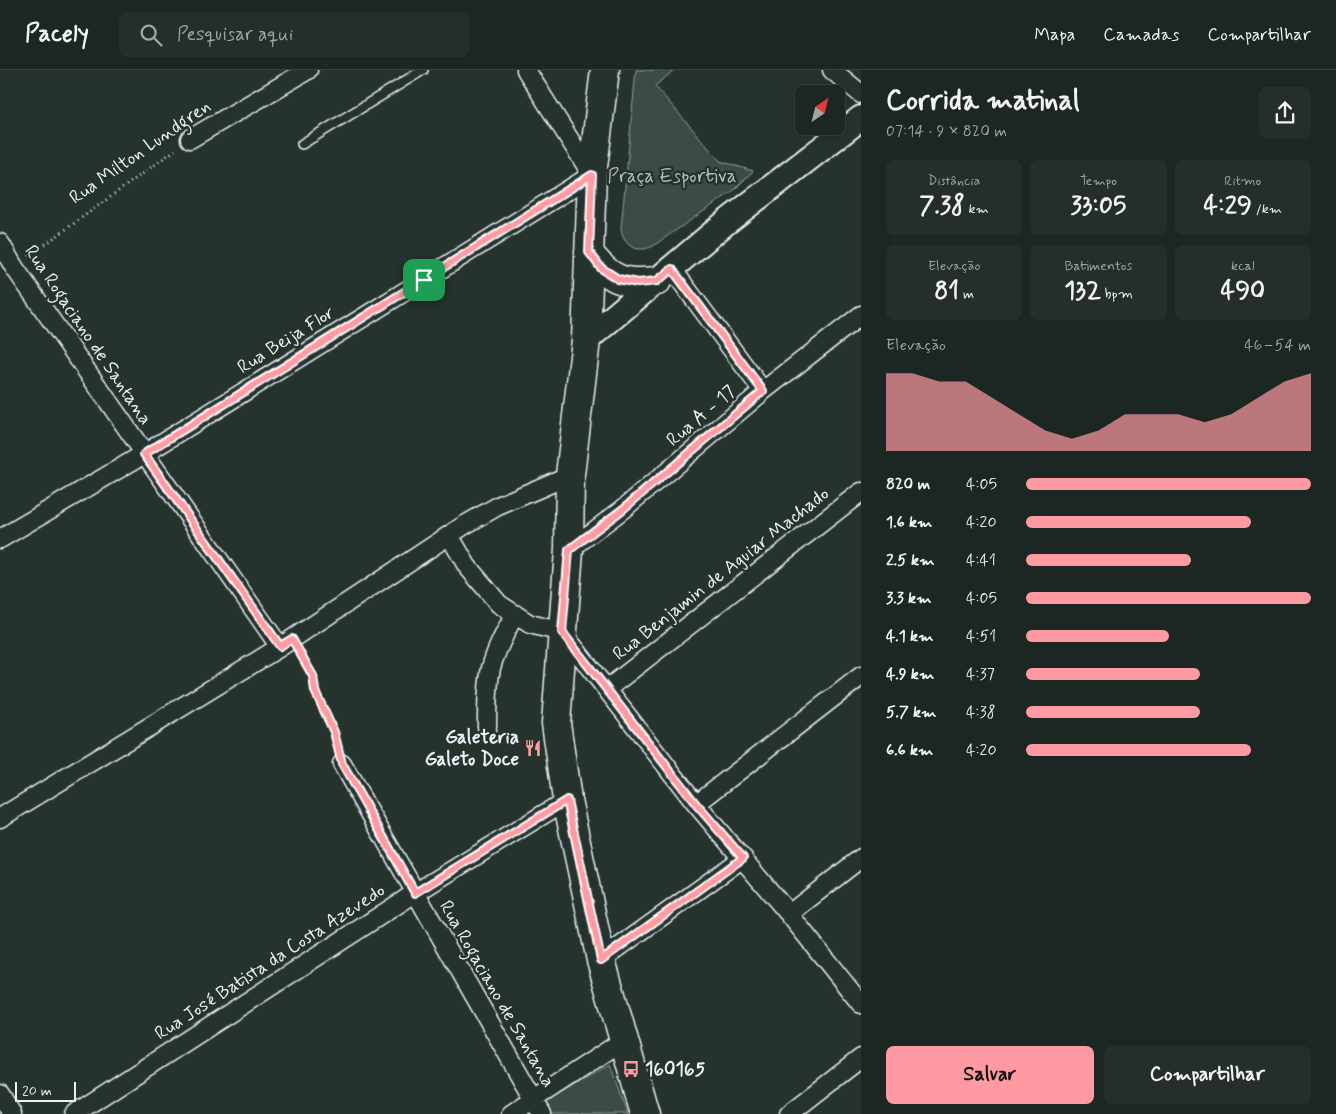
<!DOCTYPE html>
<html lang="pt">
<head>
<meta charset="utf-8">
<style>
	:root { --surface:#1c2622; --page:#252e2a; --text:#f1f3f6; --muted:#a0a5a5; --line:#3a4340; --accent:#ff9aa2 }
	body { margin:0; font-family:Mynerve,sans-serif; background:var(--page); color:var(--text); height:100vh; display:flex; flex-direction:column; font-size:19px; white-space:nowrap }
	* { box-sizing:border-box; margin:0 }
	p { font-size:16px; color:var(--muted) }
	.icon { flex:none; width:28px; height:28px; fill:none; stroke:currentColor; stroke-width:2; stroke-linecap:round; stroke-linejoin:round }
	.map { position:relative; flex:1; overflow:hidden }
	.sheet { display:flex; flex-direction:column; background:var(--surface); width:475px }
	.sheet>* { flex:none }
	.needle { width:32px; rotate:35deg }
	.tools { position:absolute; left:795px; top:15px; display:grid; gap:10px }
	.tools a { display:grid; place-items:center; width:50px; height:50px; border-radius:8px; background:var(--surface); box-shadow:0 2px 12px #0003,0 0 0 1px var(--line); font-size:25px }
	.scale { position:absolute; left:15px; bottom:12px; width:61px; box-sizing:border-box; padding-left:5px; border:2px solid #e8f1f8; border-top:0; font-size:14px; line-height:18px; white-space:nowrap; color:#e8f1f8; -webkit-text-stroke:4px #26332d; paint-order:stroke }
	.pin { position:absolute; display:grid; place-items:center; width:42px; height:42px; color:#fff; margin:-21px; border-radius:10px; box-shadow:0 2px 8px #0006 }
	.round { display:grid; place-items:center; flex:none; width:52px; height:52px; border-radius:8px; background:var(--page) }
	.summary { display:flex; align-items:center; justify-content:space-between; height:85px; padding:0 25px }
	h1 { font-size:28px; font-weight:700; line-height:38px }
	.stats { display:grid; grid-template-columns:repeat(3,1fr); gap:8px; height:85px; padding:5px 25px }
	.stats div { display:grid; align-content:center; border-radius:8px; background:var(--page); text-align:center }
	.stats b { font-size:25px; font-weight:700 }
	.stats small { font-size:14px; font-weight:400 }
	.stats p { font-size:14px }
	.chart { height:140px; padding:10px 25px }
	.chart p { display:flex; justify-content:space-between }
	.chart svg { width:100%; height:90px; margin-top:5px; fill:var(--accent); opacity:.7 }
	.action { display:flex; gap:10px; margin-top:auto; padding:10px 25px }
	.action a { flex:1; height:58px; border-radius:8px; background:var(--accent); color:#111; font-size:20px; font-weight:700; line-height:58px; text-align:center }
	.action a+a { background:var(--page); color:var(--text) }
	ul { padding:0 25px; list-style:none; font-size:16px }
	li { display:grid; grid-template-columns:80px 60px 1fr; align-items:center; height:38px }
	li i { height:12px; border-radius:6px; background:var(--accent) }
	header { display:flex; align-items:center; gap:30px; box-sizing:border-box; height:70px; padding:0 25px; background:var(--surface); border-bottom:1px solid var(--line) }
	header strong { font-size:24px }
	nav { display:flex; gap:28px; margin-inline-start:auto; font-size:18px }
	.search { width:350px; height:45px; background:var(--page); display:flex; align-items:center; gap:12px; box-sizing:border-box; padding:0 18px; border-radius:8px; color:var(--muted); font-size:19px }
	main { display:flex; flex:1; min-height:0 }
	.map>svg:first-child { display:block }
	.green { fill:#3e4b47; stroke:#939ea0 }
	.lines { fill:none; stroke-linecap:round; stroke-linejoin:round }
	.lane-casing { stroke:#e8f1f8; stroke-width:12 }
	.street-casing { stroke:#e8f1f8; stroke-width:21 }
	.secondary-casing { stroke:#e8f1f8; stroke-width:28 }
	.primary-casing { stroke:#e8f1f8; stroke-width:31 }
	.path { stroke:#e8f1f8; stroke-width:3; stroke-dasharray:1 4; stroke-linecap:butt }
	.lane { stroke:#26332d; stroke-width:9 }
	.street { stroke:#26332d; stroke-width:18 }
	.secondary { stroke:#26332d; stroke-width:24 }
	.primary { stroke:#26332d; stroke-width:28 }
	.route-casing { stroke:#fff; stroke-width:10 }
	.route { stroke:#ff9aa2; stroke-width:6 }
	.labels { text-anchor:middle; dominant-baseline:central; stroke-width:5; stroke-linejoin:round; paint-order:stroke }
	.street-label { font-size:19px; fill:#e8f1f8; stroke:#26332d }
	.park-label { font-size:19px; fill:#b5bfc3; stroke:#26332d }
	.poi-label { font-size:19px; font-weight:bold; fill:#e8f1f8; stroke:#26332d; text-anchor:end }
</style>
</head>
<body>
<header>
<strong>Pacely</strong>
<div class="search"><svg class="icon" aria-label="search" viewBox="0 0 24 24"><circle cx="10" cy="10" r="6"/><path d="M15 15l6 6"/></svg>Pesquisar aqui</div>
<nav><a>Mapa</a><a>Camadas</a><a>Compartilhar</a></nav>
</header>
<main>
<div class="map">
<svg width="861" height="1044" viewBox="0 0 861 1044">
	<rect width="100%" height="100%" fill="#26332d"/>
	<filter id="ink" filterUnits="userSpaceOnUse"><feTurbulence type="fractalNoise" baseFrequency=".02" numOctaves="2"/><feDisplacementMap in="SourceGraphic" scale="10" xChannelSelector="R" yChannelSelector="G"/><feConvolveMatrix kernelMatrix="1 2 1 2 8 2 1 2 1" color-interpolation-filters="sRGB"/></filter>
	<g filter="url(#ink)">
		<path class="green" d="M 636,0 L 674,0 L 655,16 L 720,91 L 753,101 L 733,121 L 653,176 C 638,184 623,176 621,159 Z
			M 610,994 L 628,1044 L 533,1044 L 531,1041 Z"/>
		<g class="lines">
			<g class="lane-casing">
				<path id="lane" d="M 302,74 L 423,0"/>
			</g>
			<g class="street-casing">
				<path id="street" d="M 832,0 L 861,24
					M 190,69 L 308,0
					M 0,173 L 14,197 L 280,577
					M 672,199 L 763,321
					M 449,465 L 467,496 L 499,534 L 530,554 L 562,562 L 696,734 L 789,844 L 861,934
					M 0,469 L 144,384 L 592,105 L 526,0
					M 569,480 L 623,439 L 763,321 L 861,245
					M 607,619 L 861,422
					M 487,657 C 487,637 487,617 491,598 C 496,579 506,561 515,544
					M 342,694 L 542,1044
					M 696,734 L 861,606
					M 0,748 L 280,577 L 463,456 L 498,436 L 570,405
					M 789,844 L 861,788
					M 601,890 L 743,788
					M 0,1024 L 12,1044
					M 74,1044 L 415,823 L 567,730
					M 511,1044 L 624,970
					M 789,1044 L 861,988"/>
			</g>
			<g class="secondary-casing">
				<path id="secondary" d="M 586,270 L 724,154 L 861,48"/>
			</g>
			<g class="primary-casing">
				<path id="primary" d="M 605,0 L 592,105 L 586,270 L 570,405 L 569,480 L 556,653 L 567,730 L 601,890 L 645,1044
					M 589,183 C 610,210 623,215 657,211"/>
			</g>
			<path class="path" d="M 29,186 L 175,80
				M 301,586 L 313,606 L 315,621 L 334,662 L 337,677"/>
			<use href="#lane" class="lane"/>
			<use href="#street" class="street"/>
			<use href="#secondary" class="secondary"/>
			<use href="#primary" class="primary"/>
		</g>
	</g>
	<g class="lines" filter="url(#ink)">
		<g class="route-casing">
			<path id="route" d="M 592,105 L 589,182 L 601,198 L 618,209 L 638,213 L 657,211 L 672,199 L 763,321 L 623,439 L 569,480 L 562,562 L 696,734 L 743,788 L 601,890 L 567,730 L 415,823 L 342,694 L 334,662 L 315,621 L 313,606 L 292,569 L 280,576 L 144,384 Z"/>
		</g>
		<use href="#route" class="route"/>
	</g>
	<defs>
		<g id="restaurant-bare" transform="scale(1.35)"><path d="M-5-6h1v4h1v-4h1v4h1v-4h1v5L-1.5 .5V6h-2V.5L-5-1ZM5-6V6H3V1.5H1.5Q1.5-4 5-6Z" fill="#ff9aa2" stroke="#26332d" stroke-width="2.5" paint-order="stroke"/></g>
		<g id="bus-bare" transform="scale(1.35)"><path d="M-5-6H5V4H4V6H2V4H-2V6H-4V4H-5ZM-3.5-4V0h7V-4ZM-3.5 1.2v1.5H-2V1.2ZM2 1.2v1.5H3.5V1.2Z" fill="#ff9aa2" stroke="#26332d" stroke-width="2.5" paint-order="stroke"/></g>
	</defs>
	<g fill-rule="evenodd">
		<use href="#restaurant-bare" x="533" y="678"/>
		<use href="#bus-bare" x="631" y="999"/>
	</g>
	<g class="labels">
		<g class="street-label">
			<text transform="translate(140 82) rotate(-35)">Rua Milton Lundgren</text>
			<text transform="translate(88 265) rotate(56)">Rua Rogaciano de Santana</text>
			<text transform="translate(286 270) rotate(-32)">Rua Beija Flor</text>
			<text transform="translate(701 346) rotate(-40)">Rua A - 17</text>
			<text transform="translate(721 504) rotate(-38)">Rua Benjamin de Aguiar Machado</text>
			<text transform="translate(270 892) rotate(-33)">Rua José Batista da Costa Azevedo</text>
			<text transform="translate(497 924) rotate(60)">Rua Rogaciano de Santana</text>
		</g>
		<g class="park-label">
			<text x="672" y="106">Praça Esportiva</text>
		</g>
		<g class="poi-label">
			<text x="519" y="667">Galeteria<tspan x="519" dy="22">Galeto Doce</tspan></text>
			<text x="645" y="999" text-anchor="start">160165</text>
		</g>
	</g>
</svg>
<div class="tools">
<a><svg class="needle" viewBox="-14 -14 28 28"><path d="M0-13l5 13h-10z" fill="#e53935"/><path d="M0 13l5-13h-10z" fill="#a0a5a5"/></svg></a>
</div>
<div class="scale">20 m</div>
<div class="pin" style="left:424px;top:210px;background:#1e9e55"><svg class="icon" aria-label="arrive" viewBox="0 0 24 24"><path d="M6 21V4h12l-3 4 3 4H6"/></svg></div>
</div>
<section class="sheet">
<div class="summary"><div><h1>Corrida matinal</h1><p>07:14 · 9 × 820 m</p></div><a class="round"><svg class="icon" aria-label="share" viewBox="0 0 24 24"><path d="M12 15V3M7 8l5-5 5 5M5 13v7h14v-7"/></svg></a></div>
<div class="stats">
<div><p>Distância</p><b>7.38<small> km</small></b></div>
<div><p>Tempo</p><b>33:05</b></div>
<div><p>Ritmo</p><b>4:29<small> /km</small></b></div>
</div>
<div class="stats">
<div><p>Elevação</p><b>81<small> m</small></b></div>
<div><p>Batimentos</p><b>132<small> bpm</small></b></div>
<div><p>kcal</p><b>490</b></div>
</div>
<div class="chart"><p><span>Elevação</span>46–54 m</p>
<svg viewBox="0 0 160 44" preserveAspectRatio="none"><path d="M0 44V6L10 6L20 10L30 10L40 18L50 26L60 34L70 38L80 34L90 26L100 26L110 26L120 30L130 26L140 18L150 10L160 6V44z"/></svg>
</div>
<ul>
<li><b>820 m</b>4:05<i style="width:100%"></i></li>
<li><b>1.6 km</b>4:20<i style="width:79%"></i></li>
<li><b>2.5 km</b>4:41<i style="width:58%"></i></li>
<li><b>3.3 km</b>4:05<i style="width:100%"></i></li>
<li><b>4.1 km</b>4:51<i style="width:50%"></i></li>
<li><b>4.9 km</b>4:37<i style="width:61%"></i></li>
<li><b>5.7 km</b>4:38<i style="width:61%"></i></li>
<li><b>6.6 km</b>4:20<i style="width:79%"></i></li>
</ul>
<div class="action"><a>Salvar</a><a>Compartilhar</a></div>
</section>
</main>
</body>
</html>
